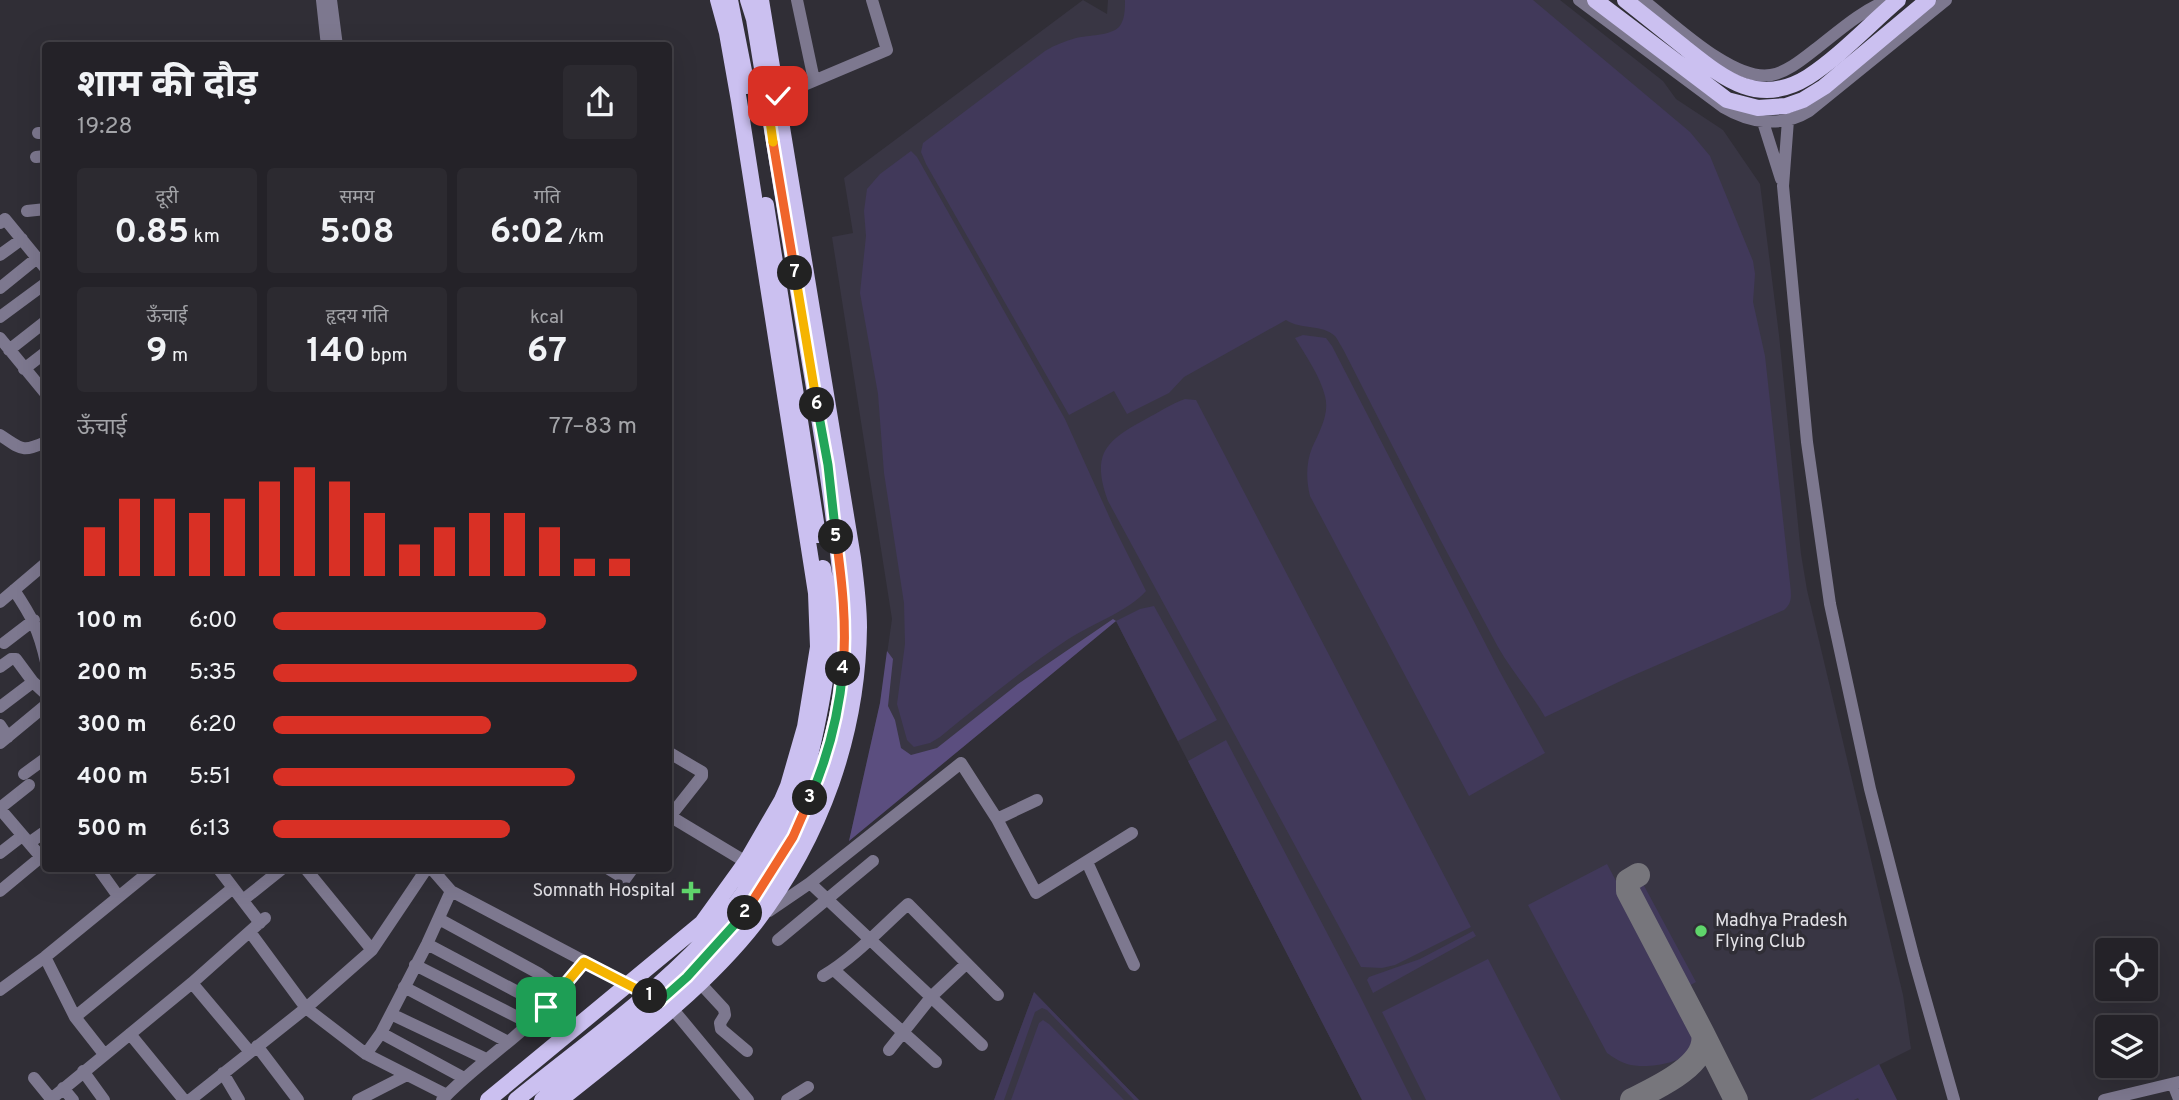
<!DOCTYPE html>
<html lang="hi">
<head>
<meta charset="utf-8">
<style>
	:root { --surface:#242228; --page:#2c2a30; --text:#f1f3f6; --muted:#a3a4a8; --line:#413f45; --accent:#d93025 }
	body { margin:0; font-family:Overpass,"Noto Sans Devanagari",sans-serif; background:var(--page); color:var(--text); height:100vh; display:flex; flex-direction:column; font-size:26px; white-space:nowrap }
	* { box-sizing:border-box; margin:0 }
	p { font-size:23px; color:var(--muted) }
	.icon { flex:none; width:38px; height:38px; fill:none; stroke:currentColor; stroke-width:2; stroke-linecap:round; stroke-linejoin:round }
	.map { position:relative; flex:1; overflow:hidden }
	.details { position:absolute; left:42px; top:42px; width:630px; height:830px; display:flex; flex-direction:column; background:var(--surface); border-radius:7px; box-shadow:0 7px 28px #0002,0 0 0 2px var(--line) }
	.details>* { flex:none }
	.tools { position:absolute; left:2095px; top:938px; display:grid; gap:14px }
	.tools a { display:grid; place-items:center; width:63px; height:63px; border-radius:7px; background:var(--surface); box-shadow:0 7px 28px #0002,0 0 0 2px var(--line); font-size:35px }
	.pin { position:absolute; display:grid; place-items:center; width:60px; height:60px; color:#fff; margin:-30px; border-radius:14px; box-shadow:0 4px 10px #0006 }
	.km { position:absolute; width:35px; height:35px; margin:-18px; border-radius:50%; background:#222; color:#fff; font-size:19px; line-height:35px; text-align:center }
	.round { display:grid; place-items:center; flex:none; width:74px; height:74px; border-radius:7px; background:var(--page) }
	.headline { display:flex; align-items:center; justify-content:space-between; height:119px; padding:0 35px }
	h1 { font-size:38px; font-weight:700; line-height:52px }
	.stats { display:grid; grid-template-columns:repeat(3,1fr); gap:10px; height:119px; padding:7px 35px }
	.stats div { display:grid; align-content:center; border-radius:7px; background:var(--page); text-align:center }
	.stats b { font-size:35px; font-weight:700 }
	.stats small { font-size:19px; font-weight:400 }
	.stats p { font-size:19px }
	.chart { height:196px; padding:14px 35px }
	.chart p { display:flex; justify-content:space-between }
	.chart svg { width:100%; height:126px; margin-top:7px; stroke:var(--accent); stroke-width:6 }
	ul { padding:0 35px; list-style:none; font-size:23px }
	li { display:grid; grid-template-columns:112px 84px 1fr; align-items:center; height:52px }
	li i { height:18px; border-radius:9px; background:var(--accent) }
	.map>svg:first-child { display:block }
	.built { fill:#393644 }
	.green { fill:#41395a }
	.forest { fill:#5b4e7f }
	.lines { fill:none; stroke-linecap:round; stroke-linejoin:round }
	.taxiway { stroke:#77767c; stroke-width:24 }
	.minor { stroke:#7d788f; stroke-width:12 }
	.major { stroke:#cbc0f0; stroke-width:16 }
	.split-1-casing { stroke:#fff; stroke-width:14 }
	.split-2-casing { stroke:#fff; stroke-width:14 }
	.split-3-casing { stroke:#fff; stroke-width:14 }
	.split-4-casing { stroke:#fff; stroke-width:14 }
	.split-5-casing { stroke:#fff; stroke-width:14 }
	.split-6-casing { stroke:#fff; stroke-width:14 }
	.split-7-casing { stroke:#fff; stroke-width:14 }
	.split-8-casing { stroke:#fff; stroke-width:14 }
	.split-9-casing { stroke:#fff; stroke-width:14 }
	.split-1 { stroke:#f5b400; stroke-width:9 }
	.split-2 { stroke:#22a559; stroke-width:9 }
	.split-3 { stroke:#f0652b; stroke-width:9 }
	.split-4 { stroke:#22a559; stroke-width:9 }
	.split-5 { stroke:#f0652b; stroke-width:9 }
	.split-6 { stroke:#22a559; stroke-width:9 }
	.split-7 { stroke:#f5b400; stroke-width:9 }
	.split-8 { stroke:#f0652b; stroke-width:9 }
	.split-9 { stroke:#f5b400; stroke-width:9 }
	.poi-dot { fill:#5fd56b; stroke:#302e36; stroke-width:2.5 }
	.labels { text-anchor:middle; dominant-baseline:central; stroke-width:7; stroke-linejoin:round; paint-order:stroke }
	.poi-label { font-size:18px; fill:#e3e2e7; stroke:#302e36; text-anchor:end }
</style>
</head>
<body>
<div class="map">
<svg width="2179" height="1100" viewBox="0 0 2179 1100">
	<rect width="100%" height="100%" fill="#302e36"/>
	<path class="built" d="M 1083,0 L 1107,14 L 1108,0 L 1560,0 L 1663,81 L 1676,99 L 1723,130 L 1760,184 L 1779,335 L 1801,554 L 1807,590 L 1903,995 L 1911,1049 L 1879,1065 L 1897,1100 L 1362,1100 L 1116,621 L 849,841 L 880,703 L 892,619 L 832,237 L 853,233 L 844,178 Z
		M 1034,992 L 1139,1100 L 994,1100 Z"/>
	<path class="green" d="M 1125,0 L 1533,0 L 1690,132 L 1710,156 L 1753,261 L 1755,274 L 1753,302 L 1765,356 L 1790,583 C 1791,594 1793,603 1784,610 L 1625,679 L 1545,717 C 1531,692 1512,672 1498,647 L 1441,541 L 1344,351 C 1341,346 1338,340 1335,336 C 1322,324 1301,330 1286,320 L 1184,377 L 1169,393 L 1127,414 L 1114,391 L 1069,415 L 926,164 L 921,152 L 923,143 L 1045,51 C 1055,45 1065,41 1076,38 C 1088,35 1110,36 1119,27 C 1125,20 1125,9 1125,0 Z
		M 911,151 L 917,157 L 1065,419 L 1113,525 L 1146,591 C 1129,611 1087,626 1064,642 C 1021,671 980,704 940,737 L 930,743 L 914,747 L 907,740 L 897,704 L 905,644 L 904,603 L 884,473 L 878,394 L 860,293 L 866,236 L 864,211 L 867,189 L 880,174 Z
		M 1303,335 L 1326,338 L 1332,346 L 1500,672 L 1545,753 L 1469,796 L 1310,496 C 1306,480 1306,463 1312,448 C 1319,432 1330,414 1325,396 C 1320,376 1306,356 1295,338 Z
		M 1185,399 L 1196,400 L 1471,927 L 1395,965 L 1382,968 L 1361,967 L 1108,501 C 1091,454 1105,441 1146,419 C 1159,412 1171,404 1185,399 Z
		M 1154,606 L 1217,720 L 1178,741 L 1116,621 L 1140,609 Z
		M 1226,740 L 1359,994 L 1412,1100 L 1362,1100 L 1188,761 Z
		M 1607,864 L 1692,1023 C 1694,1031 1696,1043 1691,1050 C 1679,1065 1644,1069 1627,1064 C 1620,1062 1613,1057 1607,1053 L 1528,905 Z
		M 1642,882 L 1696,982 L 1685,988 L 1636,896 L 1636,886 Z
		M 1473,931 L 1476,936 L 1373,993 L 1367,980 L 1369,977 L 1420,959 Z
		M 1488,959 L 1561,1100 L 1426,1100 L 1382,1012 Z
		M 1034,992 L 1139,1100 L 1134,1100 L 1047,1010 L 1042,1008 L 1035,1012 L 1004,1100 L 994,1100 Z
		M 1043,1020 L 1049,1024 L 1124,1100 L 1011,1100 L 1039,1023 Z
		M 1879,1064 L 1897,1100 L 1859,1100 L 1858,1098 L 1854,1100 L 1810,1100 Z"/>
	<path class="forest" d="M 1113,619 L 1116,621 L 849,841 L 880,703 L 887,651 L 893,659 L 888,706 L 895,720 L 901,748 L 911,755 L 937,748 L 1018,684 Z"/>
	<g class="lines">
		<path class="taxiway" d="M 1703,1034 L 1736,1100
			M 1632,1100 C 1654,1089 1709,1065 1703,1034 L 1628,891 L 1628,881 L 1638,875"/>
		<path class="minor" d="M 322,0 L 327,46
			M 331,0 L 337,46
			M 797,0 L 814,80
			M 1579,0 L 1723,107 C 1750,123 1781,128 1809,111 L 1946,0
			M 1643,0 C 1673,23 1733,82 1771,75 C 1788,72 1804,58 1817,48 C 1840,30 1862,10 1889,0
			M 778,96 L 887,50 L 872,0
			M 1788,120 L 1783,186 L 1807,442 L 1830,604 L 1870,789 L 1914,959 L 1954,1100
			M 1763,122 L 1781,179
			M 38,133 L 46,133
			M 36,157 L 46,156
			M 27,211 L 46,209
			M 0,223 L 5,219 L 46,269
			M 0,255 L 22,239
			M 0,288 L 37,258
			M 0,317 L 46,283
			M 0,338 L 46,394
			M 9,350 L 46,321
			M 24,369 L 46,352
			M 0,435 C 22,449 21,453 46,442
			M 14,590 C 32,617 39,630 46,662
			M 0,602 L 46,563
			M 4,643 L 34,620
			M 0,667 L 11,659 L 16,659 L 33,682 L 46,694
			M 0,707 L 33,682
			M 0,725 L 8,737
			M 0,743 L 46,705
			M 668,752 L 702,772 L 702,776 L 668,819
			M 24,774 L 46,758
			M 0,808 L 29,785
			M 0,809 L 41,857 L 0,891
			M 668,815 L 746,862
			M 997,819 L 1037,800
			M 29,843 L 46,831
			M 0,853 L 22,836
			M 1087,862 L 1134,965
			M 98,868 L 118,896
			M 218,868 L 260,923
			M 305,868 L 372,950
			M 431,868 L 451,891 L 671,1007 L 748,1100
			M 607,868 L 625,879 L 633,868
			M 810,883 L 982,1045
			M 243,900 L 283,868
			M 762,913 L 769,911 L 810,883 L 961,763 L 997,819 L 1036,893 L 1132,833
			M 439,919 L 538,973 L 562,990
			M 250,932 L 306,1008 L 366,1054 L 447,1095
			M 778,940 L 873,861
			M 427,944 L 546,1007
			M 45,957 L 75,1017 L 104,1054
			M 415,965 L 529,1023
			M 834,970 L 936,1062
			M 823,976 C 855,957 881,928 908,904 L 998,995
			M 699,982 L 724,1009 L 725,1015 L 720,1023 L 721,1029 L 747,1051
			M 192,983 L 250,1052
			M 404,987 L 508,1042
			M 0,990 L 45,957 L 154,868
			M 391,1014 L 486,1059
			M 75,1017 L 233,888
			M 381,1033 L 464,1078
			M 130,1034 L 184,1100
			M 257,1046 L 298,1100
			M 889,1050 L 932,996 L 966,964
			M 366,1054 L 381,1033 L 427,944 L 451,891
			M 83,1071 L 104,1100
			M 223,1073 L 239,1100
			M 34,1078 L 52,1100
			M 2173,1084 L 2179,1099
			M 63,1088 L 73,1100
			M 50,1100 L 192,983 L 265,918
			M 190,1100 L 306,1008 L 372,950 L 427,868
			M 358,1100 L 407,1075
			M 442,1100 C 469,1071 501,1050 529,1024 C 549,1005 567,984 584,962
			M 787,1100 L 808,1087
			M 2104,1100 L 2179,1082"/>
		<path class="major" d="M 730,0 L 747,86
			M 1595,0 L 1727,100 L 1758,108 L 1786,106 L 1803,100 L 1824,87 L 1928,0
			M 1625,0 C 1645,16 1664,31 1684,47 C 1723,78 1758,108 1808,77 C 1839,57 1870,24 1898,0
			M 766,205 L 818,535
			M 488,1100 L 702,923 L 746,862 L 782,800 L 788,786 L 805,727 L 818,647 L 816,593 L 739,101 L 727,33 L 718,0
			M 516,1100 C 580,1048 649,999 706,939 C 747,896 791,824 807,767 C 813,746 817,725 821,704 C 827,672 832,637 829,604 C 827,592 825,580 823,568
			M 542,1100 C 609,1043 694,983 746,912 C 790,852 829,774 840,699 C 848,645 843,591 836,537 C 829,479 820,422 810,364 C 791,249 773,134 754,19 L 748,0
			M 560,1100 C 625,1048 705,988 756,922 C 821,837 858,734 859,627 C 859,604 856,581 853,558 L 761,0"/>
	</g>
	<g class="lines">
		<g class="split-1-casing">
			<path id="split-1" d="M 546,1007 L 584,962 L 650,996"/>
		</g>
		<g class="split-2-casing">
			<path id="split-2" d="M 650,996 L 660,1001 L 687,977 L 745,913"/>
		</g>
		<g class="split-3-casing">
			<path id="split-3" d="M 745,913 L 793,837 L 810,798"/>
		</g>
		<g class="split-4-casing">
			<path id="split-4" d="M 810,798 C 828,757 839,713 843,669"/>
		</g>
		<g class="split-5-casing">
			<path id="split-5" d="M 836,537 C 842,581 847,625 843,669"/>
		</g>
		<g class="split-6-casing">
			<path id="split-6" d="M 817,405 L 828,465 L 836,537"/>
		</g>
		<g class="split-7-casing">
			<path id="split-7" d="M 795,273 L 817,405"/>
		</g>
		<g class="split-8-casing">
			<path id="split-8" d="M 773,142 L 795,273"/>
		</g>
		<g class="split-9-casing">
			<path id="split-9" d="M 773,142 L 766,93 L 777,91 L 778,96"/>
		</g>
		<use href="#split-1" class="split-1"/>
		<use href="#split-2" class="split-2"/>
		<use href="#split-3" class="split-3"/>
		<use href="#split-4" class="split-4"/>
		<use href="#split-5" class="split-5"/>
		<use href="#split-6" class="split-6"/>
		<use href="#split-7" class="split-7"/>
		<use href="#split-8" class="split-8"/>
		<use href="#split-9" class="split-9"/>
	</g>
	<g class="poi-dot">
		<path d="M687.5 880.5h7v7h7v7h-7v7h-7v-7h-7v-7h7z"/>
		<circle cx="1701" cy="931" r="7"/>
	</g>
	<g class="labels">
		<g class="poi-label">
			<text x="675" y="891">Somnath Hospital</text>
			<text x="1715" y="921" text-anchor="start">Madhya Pradesh<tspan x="1715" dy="21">Flying Club</tspan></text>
		</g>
	</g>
</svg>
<div class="tools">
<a><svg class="icon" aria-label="locate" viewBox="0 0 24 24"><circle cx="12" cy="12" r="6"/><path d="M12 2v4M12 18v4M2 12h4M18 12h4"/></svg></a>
<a><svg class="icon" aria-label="layers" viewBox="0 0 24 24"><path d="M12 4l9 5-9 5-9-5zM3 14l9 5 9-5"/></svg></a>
</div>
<div class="pin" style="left:546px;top:1007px;background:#1e9e55"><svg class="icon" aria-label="arrive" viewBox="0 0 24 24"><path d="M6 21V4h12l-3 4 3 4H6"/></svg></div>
<div class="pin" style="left:778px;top:96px;background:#d93025"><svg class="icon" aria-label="check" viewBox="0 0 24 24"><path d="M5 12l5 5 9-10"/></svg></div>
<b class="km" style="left:650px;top:996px">1</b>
<b class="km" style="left:745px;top:913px">2</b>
<b class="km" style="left:810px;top:798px">3</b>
<b class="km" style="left:843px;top:669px">4</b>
<b class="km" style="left:836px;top:537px">5</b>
<b class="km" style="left:817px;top:405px">6</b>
<b class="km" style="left:795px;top:273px">7</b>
<section class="details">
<div class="headline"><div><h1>शाम की दौड़</h1><p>19:28</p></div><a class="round"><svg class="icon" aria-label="share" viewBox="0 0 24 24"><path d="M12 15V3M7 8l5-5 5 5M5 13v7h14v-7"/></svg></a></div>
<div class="stats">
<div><p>दूरी</p><b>0.85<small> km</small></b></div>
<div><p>समय</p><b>5:08</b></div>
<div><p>गति</p><b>6:02<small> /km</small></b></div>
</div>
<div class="stats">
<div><p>ऊँचाई</p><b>9<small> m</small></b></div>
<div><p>हृदय गति</p><b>140<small> bpm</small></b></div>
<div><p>kcal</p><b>67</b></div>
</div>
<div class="chart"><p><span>ऊँचाई</span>77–83 m</p>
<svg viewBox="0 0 160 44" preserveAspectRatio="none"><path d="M5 44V27M15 44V17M25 44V17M35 44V22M45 44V17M55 44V11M65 44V6M75 44V11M85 44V22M95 44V33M105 44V27M115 44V22M125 44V22M135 44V27M145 44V38M155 44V38"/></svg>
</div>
<ul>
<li><b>100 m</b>6:00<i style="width:75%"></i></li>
<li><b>200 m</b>5:35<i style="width:100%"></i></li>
<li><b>300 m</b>6:20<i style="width:60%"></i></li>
<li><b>400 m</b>5:51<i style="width:83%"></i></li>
<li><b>500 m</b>6:13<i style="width:65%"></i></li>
</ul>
</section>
</div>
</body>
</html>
